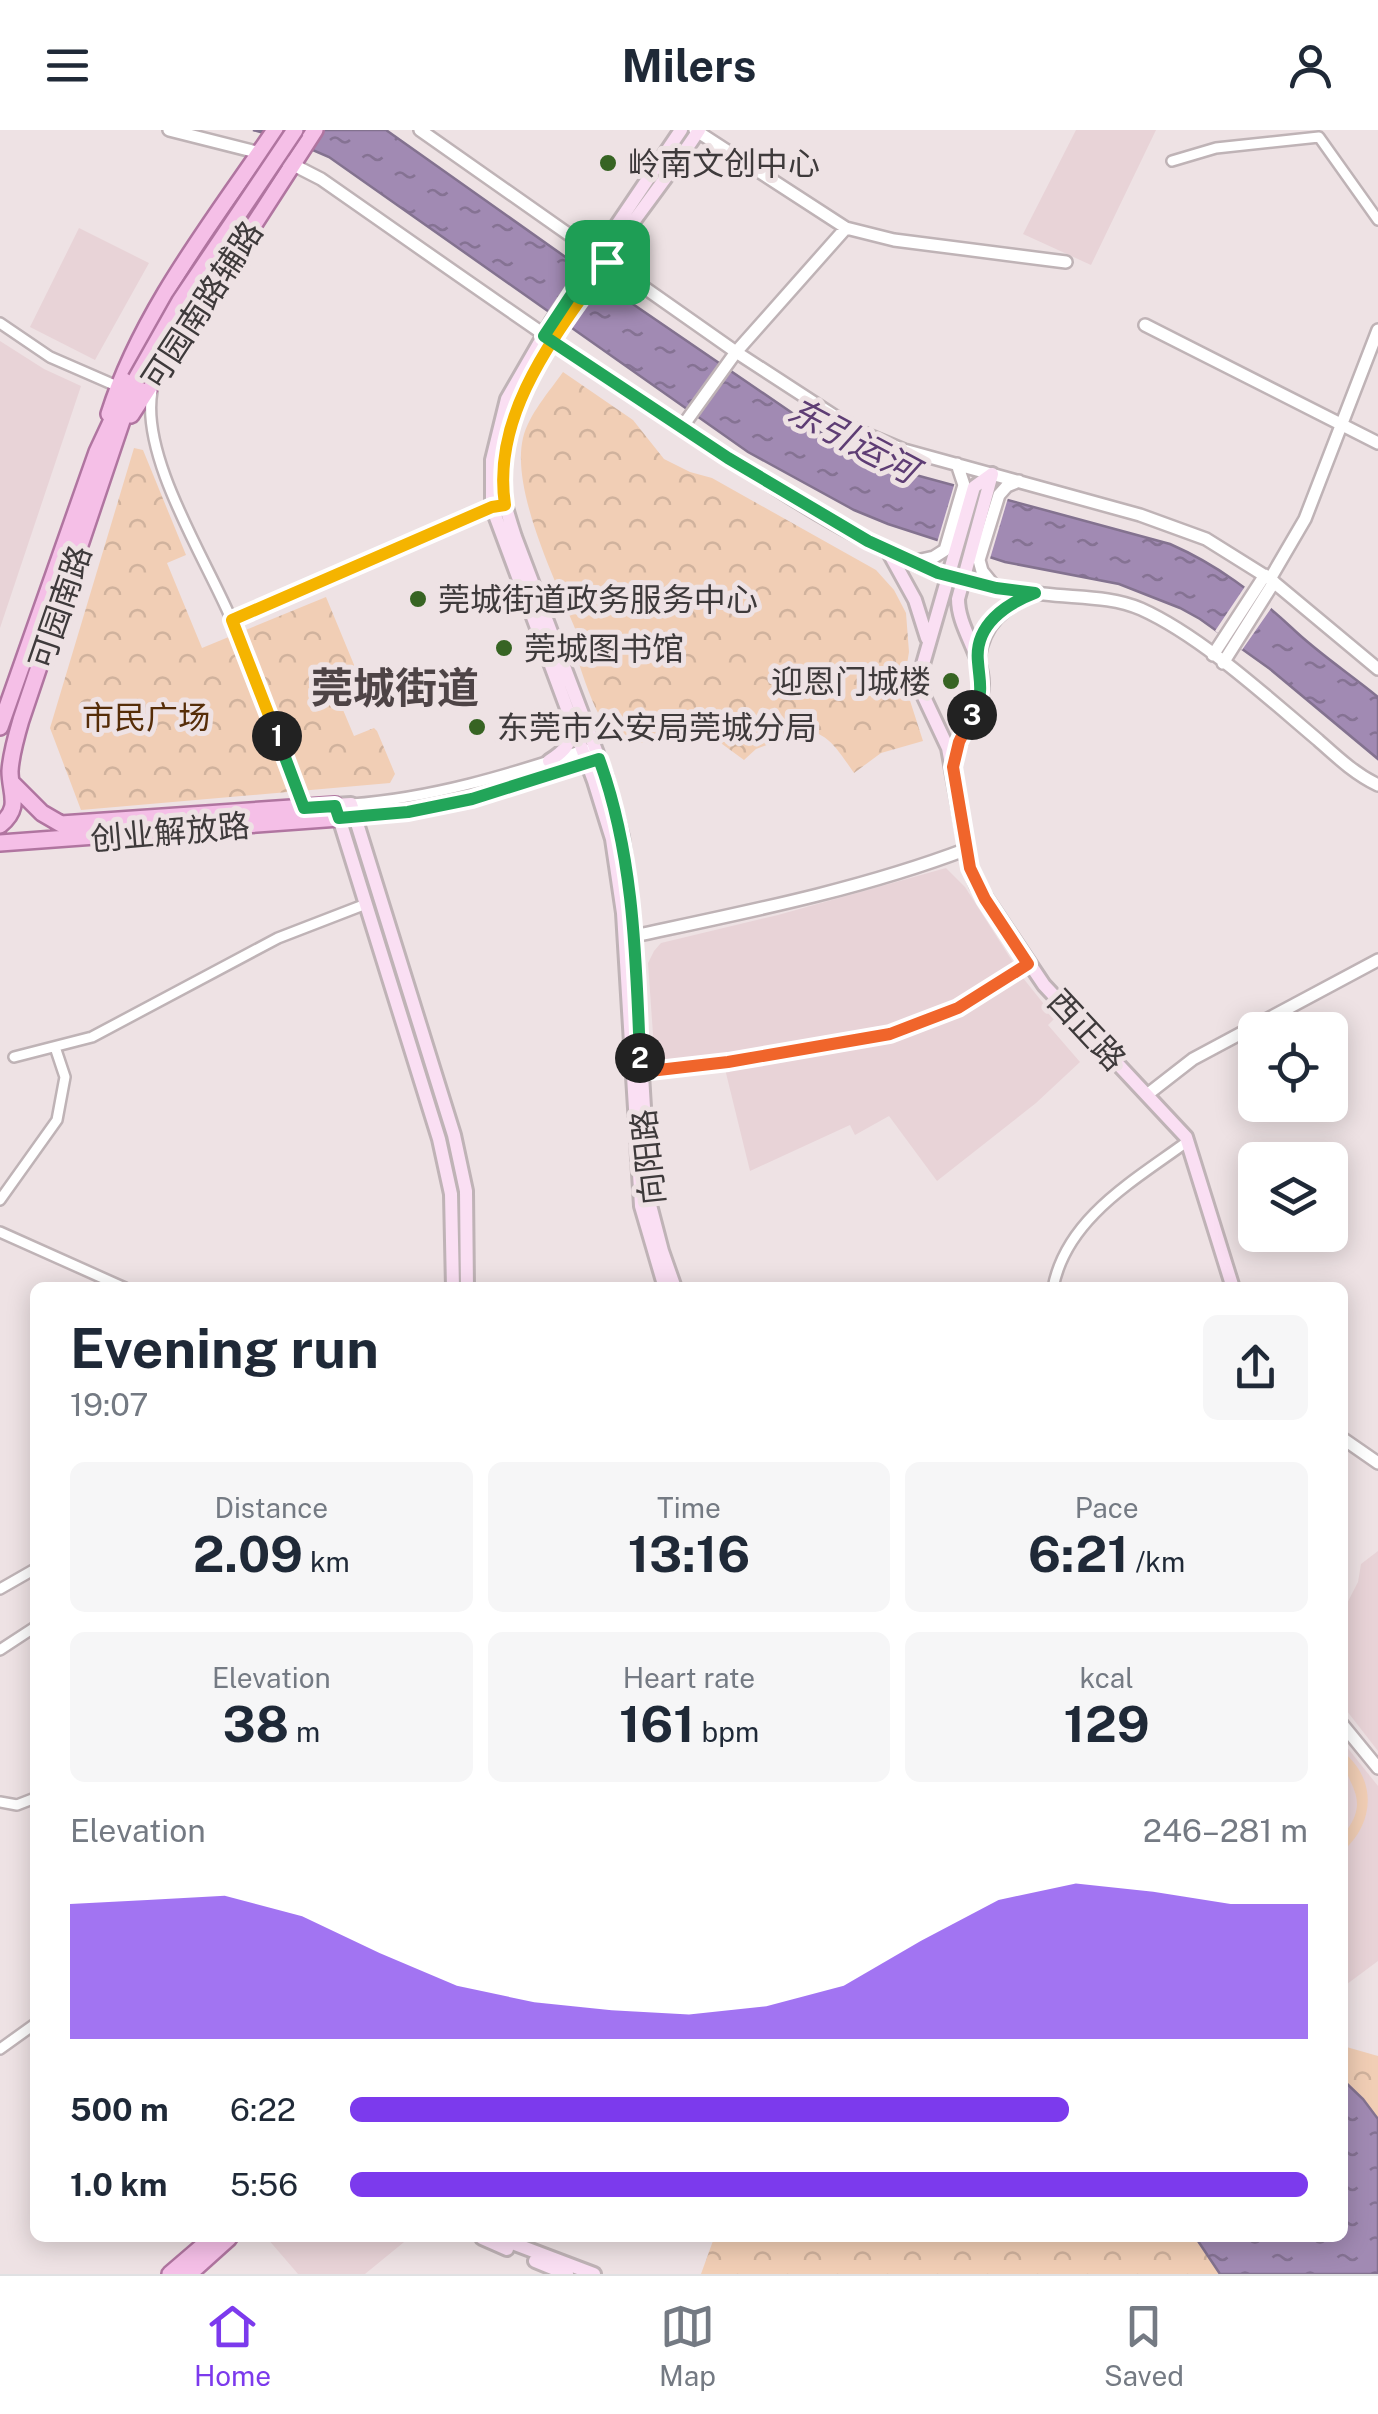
<!DOCTYPE html>
<html lang="en">
<head>
<meta charset="utf-8">
<style>
	:root { --surface:#fff; --page:#f6f6f7; --text:#1f2937; --muted:#747a83; --line:#e0e1e3; --accent:#7c3aed }
	body { margin:0; font-family:"Public Sans","Noto Sans SC",sans-serif; background:var(--page); color:var(--text); height:100vh; display:flex; flex-direction:column; font-size:38px; white-space:nowrap }
	* { box-sizing:border-box; margin:0 }
	p { font-size:32px; color:var(--muted) }
	.icon { flex:none; width:55px; height:55px; fill:none; stroke:currentColor; stroke-width:2; stroke-linecap:round; stroke-linejoin:round }
	.map { position:relative; flex:1; overflow:hidden }
	.drawer { position:absolute; left:30px; top:1152px; width:1318px; height:960px; display:flex; flex-direction:column; background:var(--surface); border-radius:15px; box-shadow:0 5px 25px #0003 }
	.drawer>* { flex:none }
	.buttons { position:absolute; left:1238px; top:882px; display:grid; gap:20px }
	.buttons a { display:grid; place-items:center; width:110px; height:110px; border-radius:15px; background:var(--surface); box-shadow:0 5px 25px #0003; font-size:50px }
	.pin { position:absolute; display:grid; place-items:center; width:85px; height:85px; color:#fff; margin:-42px; border-radius:20px; box-shadow:0 5px 15px #0006 }
	.km { position:absolute; width:50px; height:50px; margin:-25px; border-radius:50%; background:#222; color:#fff; font-size:28px; line-height:50px; text-align:center }
	.round { display:grid; place-items:center; flex:none; width:105px; height:105px; border-radius:15px; background:var(--page) }
	.overview { display:flex; align-items:center; justify-content:space-between; height:170px; padding:0 40px }
	h1 { font-size:55px; font-weight:700; line-height:75px }
	.metrics { display:grid; grid-template-columns:repeat(3,1fr); gap:15px; height:170px; padding:10px 40px }
	.metrics div { display:grid; align-content:center; border-radius:15px; background:var(--page); text-align:center }
	.metrics b { font-size:50px; font-weight:700 }
	.metrics small { font-size:28px; font-weight:400 }
	.metrics p { font-size:28px }
	.chart { height:280px; padding:20px 40px }
	.chart p { display:flex; justify-content:space-between }
	.chart svg { width:100%; height:180px; margin-top:10px; fill:var(--accent); opacity:.7 }
	ul { padding:0 40px; list-style:none; font-size:32px }
	li { display:grid; grid-template-columns:160px 120px 1fr; align-items:center; height:75px }
	li i { height:25px; border-radius:12px; background:var(--accent) }
	header { display:flex; justify-content:space-between; align-items:center; height:130px; padding:0 40px; background:var(--surface); font-size:45px; font-weight:700 }
	.menu { display:flex; justify-content:space-around; align-items:center; height:140px; border-top:2px solid var(--line); background:var(--surface); font-size:28px; color:var(--muted) }
	.menu a { display:grid; justify-items:center; gap:5px }
	.menu .current { color:var(--accent) }
	.map>svg:first-child { display:block }
	.built { fill:#e8d3d7 }
	.park { fill:url(#park-crowns) }
	.pitch { fill:#f1ceb5 }
	.water { fill:url(#water-ripples); stroke:#83728f; stroke-width:2.5 }
	.pier { fill:#eee2e4 }
	.lines { fill:none; stroke-linecap:round; stroke-linejoin:round }
	.minor-casing { stroke:#bfb3b6; stroke-width:14 }
	.tertiary-casing { stroke:#bfb3b6; stroke-width:16 }
	.secondary-casing { stroke:#bfb3b6; stroke-width:18 }
	.primary-casing { stroke:#b075a0; stroke-width:20 }
	.minor { stroke:#fff; stroke-width:9 }
	.tertiary { stroke:#fff; stroke-width:11 }
	.secondary { stroke:#fadff3; stroke-width:12 }
	.primary { stroke:#f5bfe7; stroke-width:15 }
	.primary-bridge-casing { stroke:#b075a0; stroke-width:20; stroke-linecap:butt }
	.primary-bridge { stroke:#f5bfe7; stroke-width:15 }
	.split-1-casing { stroke:#fff; stroke-width:20 }
	.split-2-casing { stroke:#fff; stroke-width:20 }
	.split-3-casing { stroke:#fff; stroke-width:20 }
	.split-4-casing { stroke:#fff; stroke-width:20 }
	.split-1 { stroke:#f5b400; stroke-width:12 }
	.split-2 { stroke:#22a559; stroke-width:12 }
	.split-3 { stroke:#f0652b; stroke-width:12 }
	.split-4 { stroke:#22a559; stroke-width:12 }
	.poi-dot { fill:#376423; stroke:#eee2e4; stroke-width:4 }
	.labels { text-anchor:middle; dominant-baseline:central; stroke-width:10; stroke-linejoin:round; paint-order:stroke }
	.poi-label { font-size:32px; fill:#3e3a3b; stroke:#eee2e4; text-anchor:start }
	.street-label { font-size:32px; fill:#3e3a3b; stroke:#eee2e4 }
	.park-label { font-size:32px; fill:#562d08; stroke:#eee2e4 }
	.water-label { font-size:35px; font-style:italic; fill:#5e3d74; stroke:#eee2e4 }
	.district-label { font-size:42px; font-weight:bold; fill:#4e4446; stroke:#eee2e4 }
</style>
</head>
<body>
<header><svg class="icon" aria-label="menu" viewBox="0 0 24 24"><path d="M4 6h16M4 12h16M4 18h16"/></svg>Milers<svg class="icon" aria-label="person" viewBox="0 0 24 24"><circle cx="12" cy="8" r="4"/><path d="M4 21q1-7 8-7t8 7"/></svg></header>
<div class="map">
<svg width="1378" height="2144" viewBox="0 0 1378 2144">
	<defs>
		<pattern id="park-crowns" width="20" height="18" patternUnits="userSpaceOnUse" patternTransform="scale(2.5)"><rect width="20" height="18" fill="#f1ceb5"/><path d="M2 6a3 3 0 1 1 6 0M12 15a3 3 0 1 1 6 0" fill="none" stroke="#d0b29d"/></pattern>
		<pattern id="water-ripples" width="26" height="14" patternUnits="userSpaceOnUse" patternTransform="scale(2.5)"><rect width="26" height="14" fill="#a18ab3"/><path d="M2 4q2-2 4 0t4 0M15 11q2-2 4 0t4 0" fill="none" stroke="#857293"/></pattern>
	</defs>
	<rect width="100%" height="100%" fill="#eee2e4"/>
	<path class="built" d="M 1076,0 L 1156,0 L 1091,135 L 1023,104 Z
		M 79,98 L 149,133 L 95,230 L 30,197 Z
		M 0,211 L 44,239 L 81,256 L 0,498 Z
		M 946,738 L 965,757 L 1023,848 L 1055,888 L 1048,895 L 1080,932 L 1036,973 L 937,1051 L 889,986 L 855,1005 L 850,995 L 750,1041 L 725,939 L 656,947 L 648,833 L 654,821 L 661,813 L 778,785 Z
		M 1378,1421 L 1378,1621 L 1343,1576 L 1342,1483 L 1358,1452 L 1361,1434 Z
		M 1342,1611 L 1378,1656 L 1378,1831 L 1343,1857 Z
		M 267,2108 L 409,2108 L 365,2144 L 298,2144 Z"/>
	<path class="park" d="M 563,242 L 633,290 L 664,329 L 690,342 L 712,348 L 876,440 L 894,460 L 906,483 L 909,522 L 904,552 L 923,611 L 881,623 L 854,643 C 833,613 828,601 788,596 L 783,609 L 756,619 L 744,630 L 692,592 L 684,602 L 675,595 C 664,601 651,611 639,613 C 603,623 584,546 575,522 L 582,515 C 561,462 510,363 523,308 C 529,284 549,262 563,242 Z
		M 134,318 L 143,320 L 186,425 L 167,433 L 202,518 L 326,467 L 357,542 L 333,556 L 354,606 L 374,598 L 377,601 L 395,644 L 390,653 L 81,680 L 50,598 Z
		M 1343,1916 L 1378,1926 L 1378,2144 L 701,2144 L 714,2108 L 1342,2108 Z"/>
	<path class="pitch" d="M 1343,1622 C 1377,1649 1375,1693 1343,1721 L 1343,1706 L 1346,1702 L 1343,1704 L 1343,1695 L 1347,1700 C 1372,1665 1342,1653 1343,1622 Z"/>
	<path class="water" d="M 253,0 L 386,0 L 605,155 L 820,302 L 851,320 L 901,341 L 1170,414 C 1218,435 1254,463 1292,498 C 1318,523 1350,544 1378,567 L 1378,629 L 1270,539 L 1200,489 L 1180,478 L 1119,454 L 1005,432 L 888,394 L 854,380 L 748,322 L 329,27 L 292,11 Z
		M 1343,1950 L 1363,1969 L 1378,1989 L 1378,2144 L 1220,2144 L 1196,2108 L 1342,2108 Z"/>
	<path class="pier" d="M 955,352 L 1008,368 L 989,432 L 936,416 Z
		M 1248,452 L 1274,474 L 1242,520 L 1215,501 Z"/>
	<g class="lines">
		<g class="minor-casing">
			<path id="minor" d="M 1172,31 L 1216,18 L 1319,7 L 1378,90
				M 0,193 L 50,227 L 119,257
				M 152,261 C 140,327 206,429 232,491 C 258,553 280,616 305,678
				M 231,490 L 495,376
				M 351,674 C 432,668 508,645 586,619
				M 339,688 L 408,682 L 472,669 L 592,632
				M 14,927 L 92,907 L 278,808 L 366,774
				M 0,1070 L 57,990 L 65,947 L 55,917
				M 0,1102 L 125,1158
				M 1053,1158 C 1066,1088 1135,1050 1188,1011
				M 0,1459 L 35,1439
				M 0,1520 L 35,1497
				M 0,1672 L 17,1675 L 35,1668
				M 0,1919 L 35,1894"/>
		</g>
		<g class="tertiary-casing">
			<path id="tertiary" d="M 169,0 L 280,28 L 321,49 C 443,134 565,221 690,303 C 765,352 842,405 926,439 C 963,454 1005,460 1044,464 C 1077,468 1111,466 1141,479 C 1201,506 1267,567 1318,610 C 1337,627 1355,644 1378,655
				M 420,0 L 736,222 L 856,300 L 904,320 L 1140,385 L 1206,409 L 1270,449 L 1378,539
				M 695,0 L 846,98 L 894,110 L 1066,132
				M 1145,195 L 1378,313
				M 682,297 L 736,222 L 846,98
				M 912,432 L 934,427 L 945,420 L 964,355 L 957,334
				M 1270,449 L 1305,389 L 1378,200
				M 995,457 L 982,441 L 979,430 L 999,365 L 1007,356 L 1019,351
				M 1213,525 L 1265,445
				M 1223,533 L 1274,452
				M 634,806 C 746,782 859,760 967,719
				M 636,943 L 728,932 L 890,904 L 957,877 L 1028,834
				M 1148,964 L 1193,929 L 1378,830
				M 1342,1308 L 1378,1333
				M 1342,1594 L 1378,1638"/>
		</g>
		<g class="secondary-casing">
			<path id="secondary" d="M 992,344 L 974,357 L 919,548 L 924,567 L 948,618 L 970,738 L 977,755 L 1044,855 L 1186,1007 L 1233,1158
				M 888,421 L 915,470 L 927,508
				M 978,528 C 983,493 1003,476 1035,463
				M 954,630 C 959,603 982,580 982,554 C 982,524 958,498 958,469 L 992,344
				M 549,631 C 565,621 571,614 572,595
				M 453,1158 L 451,1064 L 439,1009 L 335,675 L 351,674 L 454,1005 L 466,1061 L 467,1158
				M 665,1158 L 641,1076 L 623,783 L 612,709 L 594,651 L 492,377 L 492,330 L 507,269 L 552,191 L 681,0
				M 675,1158 L 662,1121 L 650,1075 L 632,782 L 622,707 L 606,647 L 515,407 C 509,388 502,368 501,348 C 498,250 645,84 699,0
				M 482,2108 L 507,2119
				M 499,2108 L 594,2144
				M 535,2131 L 567,2144"/>
		</g>
		<g class="primary-casing">
			<path id="primary" d="M 109,284 C 142,180 214,90 275,0
				M 131,285 L 315,0
				M 0,597 L 97,322 L 118,277
				M 11,652 L 42,683 L 61,694 L 335,675
				M 0,695 C 22,677 10,664 10,641 C 11,624 16,607 21,590 L 136,249
				M 0,713 L 339,688
				M 170,2144 L 212,2108
				M 189,2144 L 229,2108"/>
		</g>
		<use href="#minor" class="minor"/>
		<use href="#tertiary" class="tertiary"/>
		<use href="#secondary" class="secondary"/>
		<use href="#primary" class="primary"/>
		<g class="primary-bridge-casing">
			<path id="primary-bridge" d="M 136,249 L 180,171 L 295,0"/>
		</g>
		<use href="#primary-bridge" class="primary-bridge"/>
	</g>
	<g class="lines">
		<g class="split-1-casing">
			<path id="split-1" d="M 277,606 L 232,490 L 492,377 L 505,375 C 491,283 557,203 607,132"/>
		</g>
		<g class="split-2-casing">
			<path id="split-2" d="M 277,606 L 304,678 L 335,676 L 339,688 L 408,682 L 472,669 L 599,629 C 634,725 636,828 640,928"/>
		</g>
		<g class="split-3-casing">
			<path id="split-3" d="M 640,928 L 641,942 L 728,932 L 890,904 L 958,878 L 1028,834 L 985,769 L 970,738 L 953,637 L 959,612 L 972,585"/>
		</g>
		<g class="split-4-casing">
			<path id="split-4" d="M 607,132 L 597,126 L 544,206 L 728,328 L 868,411 L 938,443 L 996,458 L 1035,463 C 1006,474 974,495 978,532 C 980,557 984,561 972,585"/>
		</g>
		<use href="#split-1" class="split-1"/>
		<use href="#split-2" class="split-2"/>
		<use href="#split-3" class="split-3"/>
		<use href="#split-4" class="split-4"/>
	</g>
	<g class="poi-dot">
		<circle cx="608" cy="33" r="10"/>
		<circle cx="418" cy="469" r="10"/>
		<circle cx="504" cy="518" r="10"/>
		<circle cx="951" cy="551" r="10"/>
		<circle cx="477" cy="597" r="10"/>
	</g>
	<g class="labels">
		<g class="poi-label">
			<text x="628" y="33">岭南文创中心</text>
			<text x="438" y="469">莞城街道政务服务中心</text>
			<text x="524" y="518">莞城图书馆</text>
			<text x="931" y="551" text-anchor="end">迎恩门城楼</text>
			<text x="497" y="597">东莞市公安局莞城分局</text>
		</g>
		<g class="street-label">
			<text transform="translate(202 175) rotate(-57)">可园南路辅路</text>
			<text transform="translate(60 477) rotate(-71)">可园南路</text>
			<text transform="translate(170 702) rotate(-5)">创业解放路</text>
			<text transform="translate(1087 900) rotate(47)">西正路</text>
			<text transform="translate(648 1027) rotate(-96)">向阳路</text>
		</g>
		<g class="park-label">
			<text x="146" y="587">市民广场</text>
		</g>
		<g class="water-label">
			<text transform="translate(853 310) rotate(28)">东引运河</text>
		</g>
		<g class="district-label">
			<text x="395" y="557">莞城街道</text>
		</g>
	</g>
</svg>
<div class="buttons">
<a><svg class="icon" aria-label="locate" viewBox="0 0 24 24"><circle cx="12" cy="12" r="6"/><path d="M12 2v4M12 18v4M2 12h4M18 12h4"/></svg></a>
<a><svg class="icon" aria-label="layers" viewBox="0 0 24 24"><path d="M12 4l9 5-9 5-9-5zM3 14l9 5 9-5"/></svg></a>
</div>
<div class="pin" style="left:607px;top:132px;background:#1e9e55"><svg class="icon" aria-label="arrive" viewBox="0 0 24 24"><path d="M6 21V4h12l-3 4 3 4H6"/></svg></div>
<b class="km" style="left:277px;top:606px">1</b>
<b class="km" style="left:640px;top:928px">2</b>
<b class="km" style="left:972px;top:585px">3</b>
<section class="drawer">
<div class="overview"><div><h1>Evening run</h1><p>19:07</p></div><a class="round"><svg class="icon" aria-label="share" viewBox="0 0 24 24"><path d="M12 15V3M7 8l5-5 5 5M5 13v7h14v-7"/></svg></a></div>
<div class="metrics">
<div><p>Distance</p><b>2.09<small> km</small></b></div>
<div><p>Time</p><b>13:16</b></div>
<div><p>Pace</p><b>6:21<small> /km</small></b></div>
</div>
<div class="metrics">
<div><p>Elevation</p><b>38<small> m</small></b></div>
<div><p>Heart rate</p><b>161<small> bpm</small></b></div>
<div><p>kcal</p><b>129</b></div>
</div>
<div class="chart"><p><span>Elevation</span>246–281 m</p>
<svg viewBox="0 0 160 44" preserveAspectRatio="none"><path d="M0 44V11L10 10L20 9L30 14L40 23L50 31L60 35L70 37L80 38L90 36L100 31L110 20L120 10L130 6L140 8L150 11L160 11V44z"/></svg>
</div>
<ul>
<li><b>500 m</b>6:22<i style="width:75%"></i></li>
<li><b>1.0 km</b>5:56<i style="width:100%"></i></li>
</ul>
</section>
</div>
<nav class="menu">
<a class="current"><svg class="icon" aria-label="home" viewBox="0 0 24 24"><path d="M3 11l9-7 9 7M6 9v11h12V9"/></svg>Home</a>
<a><svg class="icon" aria-label="map" viewBox="0 0 24 24"><path d="M3 6l6-2 6 2 6-2v14l-6 2-6-2-6 2zM9 4v14M15 6v14"/></svg>Map</a>
<a><svg class="icon" aria-label="saved" viewBox="0 0 24 24"><path d="M7 4h10v16l-5-4-5 4z"/></svg>Saved</a>
</nav>
</body>
</html>
